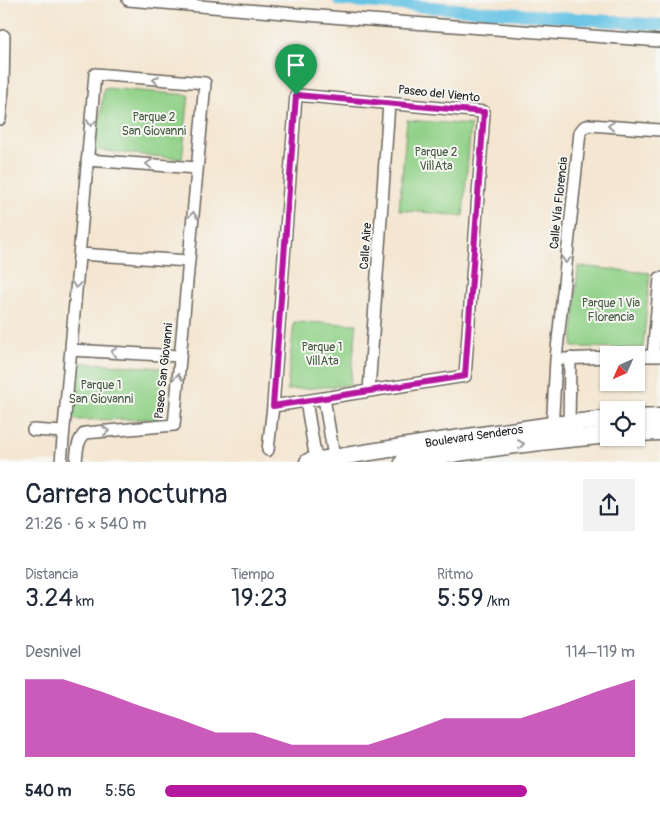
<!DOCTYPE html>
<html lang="es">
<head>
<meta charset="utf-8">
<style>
	:root { --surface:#fff; --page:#f2f2f3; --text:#1f2937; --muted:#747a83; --accent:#b5179e }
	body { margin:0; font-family:Pangolin,sans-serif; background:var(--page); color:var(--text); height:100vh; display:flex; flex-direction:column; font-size:19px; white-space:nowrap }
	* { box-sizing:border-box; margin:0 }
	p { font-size:16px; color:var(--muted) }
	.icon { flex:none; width:28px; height:28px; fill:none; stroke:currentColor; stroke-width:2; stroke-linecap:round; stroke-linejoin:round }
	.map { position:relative; height:462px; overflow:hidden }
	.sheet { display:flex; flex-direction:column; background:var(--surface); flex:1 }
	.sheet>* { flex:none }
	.needle { width:32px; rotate:225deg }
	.buttons { position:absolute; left:600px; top:346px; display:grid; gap:10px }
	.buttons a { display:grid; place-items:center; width:45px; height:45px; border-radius:0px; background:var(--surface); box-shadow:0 1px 4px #0004; font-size:25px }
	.pin { position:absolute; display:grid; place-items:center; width:42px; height:42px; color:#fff; margin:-51px -21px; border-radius:50% 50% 50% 0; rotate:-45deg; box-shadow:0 0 5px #0007 }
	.pin .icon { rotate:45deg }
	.round { display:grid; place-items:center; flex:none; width:52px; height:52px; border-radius:0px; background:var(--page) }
	.head { display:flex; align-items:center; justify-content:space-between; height:85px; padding:0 25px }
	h1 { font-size:28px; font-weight:600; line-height:38px }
	.figures { display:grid; grid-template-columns:repeat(3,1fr); gap:8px; height:85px; padding:5px 25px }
	.figures div { display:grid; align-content:center }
	.figures b { font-size:25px; font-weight:600 }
	.figures small { font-size:14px; font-weight:400 }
	.figures p { font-size:14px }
	.chart { height:140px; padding:10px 25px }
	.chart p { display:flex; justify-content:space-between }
	.chart svg { width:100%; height:90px; margin-top:5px; fill:var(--accent); opacity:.7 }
	ul { padding:0 25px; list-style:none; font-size:16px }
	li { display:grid; grid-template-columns:80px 60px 1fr; align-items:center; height:38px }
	li i { height:12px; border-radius:6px; background:var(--accent) }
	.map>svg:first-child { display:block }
	.green { fill:#91d188; stroke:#567652 }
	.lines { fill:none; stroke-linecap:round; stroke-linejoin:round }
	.canal { stroke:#67c4e5; stroke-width:12 }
	.minor-casing { stroke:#68635b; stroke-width:14 }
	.secondary-casing { stroke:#68635b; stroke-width:19 }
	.minor { stroke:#fff; stroke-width:11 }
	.secondary { stroke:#fff; stroke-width:16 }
	.oneway { stroke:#999 }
	.route-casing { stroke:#fff; stroke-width:10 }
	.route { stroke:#b5179e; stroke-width:6 }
	.labels { text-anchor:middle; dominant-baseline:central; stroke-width:4; stroke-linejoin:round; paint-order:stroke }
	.street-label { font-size:12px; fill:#1c1c1c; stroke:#f6f6f2 }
	.park-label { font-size:12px; fill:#455b42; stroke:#f6f6f2 }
</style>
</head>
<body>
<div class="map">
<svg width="660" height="462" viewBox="0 0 660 462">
	<rect width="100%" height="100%" fill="#f6f6f2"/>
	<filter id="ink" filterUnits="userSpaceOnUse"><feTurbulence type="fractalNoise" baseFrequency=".02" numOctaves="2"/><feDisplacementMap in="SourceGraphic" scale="10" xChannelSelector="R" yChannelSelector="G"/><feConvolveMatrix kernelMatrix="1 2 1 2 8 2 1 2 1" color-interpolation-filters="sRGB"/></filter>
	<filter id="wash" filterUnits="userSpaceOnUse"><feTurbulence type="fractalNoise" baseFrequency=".0096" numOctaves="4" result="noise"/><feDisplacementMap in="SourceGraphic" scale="20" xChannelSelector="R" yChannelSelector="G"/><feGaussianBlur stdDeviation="1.12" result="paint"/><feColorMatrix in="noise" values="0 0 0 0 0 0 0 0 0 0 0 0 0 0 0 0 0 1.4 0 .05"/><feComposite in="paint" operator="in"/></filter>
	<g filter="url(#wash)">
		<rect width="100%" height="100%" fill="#f4e6d1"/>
		<path class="green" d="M 104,88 L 189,95 L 182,159 L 95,150 Z
			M 407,120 L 471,125 L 463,216 L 399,210 Z
			M 578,266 L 650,273 L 643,348 L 572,347 Z
			M 294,322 L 357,324 L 350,385 L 287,390 Z
			M 74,362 L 162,368 L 161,403 L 157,419 L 72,420 Z"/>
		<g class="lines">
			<path class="canal" d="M 339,0 L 660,25"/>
		</g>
	</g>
	<g filter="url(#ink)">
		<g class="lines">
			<g class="minor-casing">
				<path id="minor" d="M 128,0 L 343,18 L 660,41
					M 0,89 L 3,89 L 0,119
					M 3,89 L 4,36
					M 87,160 L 197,168
					M 79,254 L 189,261
					M 71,350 L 180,356
					M 653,355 L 660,278
					M 636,356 L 659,356
					M 562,359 L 609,357
					M 369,391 L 389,103
					M 324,398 L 334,457
					M 306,401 L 316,460
					M 569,429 L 570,358
					M 33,430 L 63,432
					M 552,431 L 556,359 L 580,132 L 584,127 L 590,125 L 660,130
					M 268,450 L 273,406 L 296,95 L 484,112 L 465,376 L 273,406
					M 61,462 L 95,74 L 205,83 L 174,425 L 85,433 C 77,441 77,451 76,462"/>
			</g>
			<g class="secondary-casing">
				<g id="secondary">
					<path d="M 636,418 L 660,417"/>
					<path d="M 636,433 L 660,432"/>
					<path id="s1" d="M 308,462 L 440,441 L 552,425 L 609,419"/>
					<path d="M 403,462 C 471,450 540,441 609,435"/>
				</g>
			</g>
			<use href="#minor" class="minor"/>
			<use href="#secondary" class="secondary"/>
		</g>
		<defs><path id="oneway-chevron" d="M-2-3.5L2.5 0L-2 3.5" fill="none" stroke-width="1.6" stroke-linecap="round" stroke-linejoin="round" transform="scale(1.25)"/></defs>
		<g class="oneway">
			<use href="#oneway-chevron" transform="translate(156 80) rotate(-175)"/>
			<use href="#oneway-chevron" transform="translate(91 123) rotate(95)"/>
			<use href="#oneway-chevron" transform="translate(611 126) rotate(-176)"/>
			<use href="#oneway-chevron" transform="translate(149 164) rotate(-176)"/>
			<use href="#oneway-chevron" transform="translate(193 215) rotate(-85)"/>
			<use href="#oneway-chevron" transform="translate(566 260) rotate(96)"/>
			<use href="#oneway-chevron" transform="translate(76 285) rotate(95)"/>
			<use href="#oneway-chevron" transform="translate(114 352) rotate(-177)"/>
			<use href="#oneway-chevron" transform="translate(178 377) rotate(-85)"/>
			<use href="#oneway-chevron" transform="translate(106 431) rotate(-5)"/>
			<use href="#oneway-chevron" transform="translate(521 444) rotate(-8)"/>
		</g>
	</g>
	<g class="lines" filter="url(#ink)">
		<g class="route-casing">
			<path id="route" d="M 296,95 L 484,112 L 465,376 L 273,406 Z"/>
		</g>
		<use href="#route" class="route"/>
	</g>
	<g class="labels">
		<g class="street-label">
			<text transform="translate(439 94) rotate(6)">Paseo del Viento</text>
			<text transform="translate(559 203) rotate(-84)">Calle Vía Florencia</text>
			<text transform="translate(366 246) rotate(-86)">Calle Aire</text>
			<text transform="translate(164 371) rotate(-84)">Paseo San Giovanni</text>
			<text stroke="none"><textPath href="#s1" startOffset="168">Boulevard Senderos</textPath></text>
		</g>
		<g class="park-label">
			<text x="154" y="117">Parque 2<tspan x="154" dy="14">San Giovanni</tspan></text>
			<text x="436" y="152">Parque 2<tspan x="436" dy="14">VillAta</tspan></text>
			<text x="611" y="303">Parque 1 Via<tspan x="611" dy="14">Florencia</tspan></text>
			<text x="322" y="347">Parque 1<tspan x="322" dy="14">VillAta</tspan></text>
			<text x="101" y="385">Parque 1<tspan x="101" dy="14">San Giovanni</tspan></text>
		</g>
	</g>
</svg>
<div class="buttons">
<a><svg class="needle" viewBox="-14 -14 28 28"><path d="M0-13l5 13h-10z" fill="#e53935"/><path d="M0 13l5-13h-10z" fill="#747a83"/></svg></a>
<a><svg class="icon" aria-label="locate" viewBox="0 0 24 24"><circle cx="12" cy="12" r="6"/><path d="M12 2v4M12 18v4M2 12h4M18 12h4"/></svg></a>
</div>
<div class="pin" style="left:296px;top:95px;background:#1e9e55"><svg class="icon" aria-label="arrive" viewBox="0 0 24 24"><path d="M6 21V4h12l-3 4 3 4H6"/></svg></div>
</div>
<section class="sheet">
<div class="head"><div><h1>Carrera nocturna</h1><p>21:26 · 6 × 540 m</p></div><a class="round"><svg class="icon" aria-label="share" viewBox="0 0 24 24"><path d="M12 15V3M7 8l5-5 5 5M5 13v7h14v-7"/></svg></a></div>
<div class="figures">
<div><p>Distancia</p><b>3.24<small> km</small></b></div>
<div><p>Tiempo</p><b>19:23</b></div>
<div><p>Ritmo</p><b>5:59<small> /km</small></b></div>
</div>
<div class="chart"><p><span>Desnivel</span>114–119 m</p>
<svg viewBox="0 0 160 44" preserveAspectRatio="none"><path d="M0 44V6L10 6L20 12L30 19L40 25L50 32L60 32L70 38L80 38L90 38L100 32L110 25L120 25L130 25L140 19L150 12L160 6V44z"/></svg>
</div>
<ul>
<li><b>540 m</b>5:56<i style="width:77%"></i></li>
</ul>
</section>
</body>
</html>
